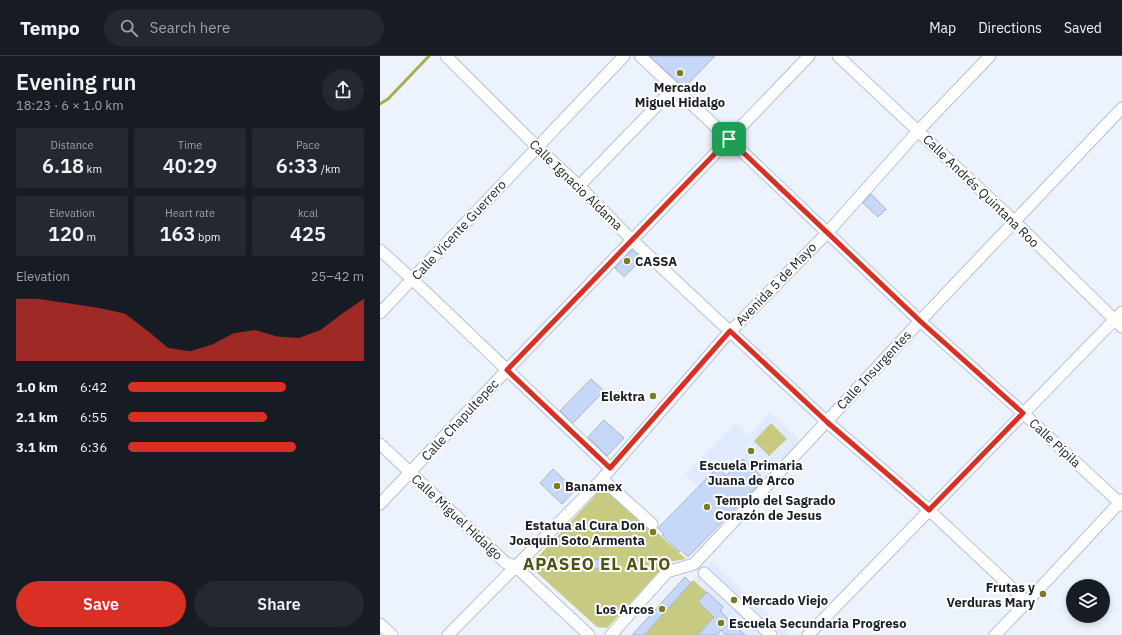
<!DOCTYPE html>
<html lang="en">
<head>
<meta charset="utf-8">
<style>
	:root { --surface:#171b24; --page:#242831; --text:#f1f3f6; --muted:#9ea1a6; --line:#363941; --accent:#d93025 }
	body { margin:0; font-family:"IBM Plex Sans",sans-serif; background:var(--page); color:var(--text); height:100vh; display:flex; flex-direction:column; font-size:15px; white-space:nowrap }
	* { box-sizing:border-box; margin:0 }
	p { font-size:13px; color:var(--muted) }
	.icon { flex:none; width:22px; height:22px; fill:none; stroke:currentColor; stroke-width:2; stroke-linecap:round; stroke-linejoin:round }
	.map { position:relative; flex:1; overflow:hidden }
	.panel { display:flex; flex-direction:column; background:var(--surface); width:380px }
	.panel>* { flex:none }
	.tools { position:absolute; left:686px; top:523px; display:grid; gap:8px }
	.tools a { display:grid; place-items:center; width:44px; height:44px; border-radius:50%; background:var(--surface); box-shadow:0 2px 6px #0003; font-size:20px }
	.pin { position:absolute; display:grid; place-items:center; width:34px; height:34px; color:#fff; margin:-17px; border-radius:8px; box-shadow:0 2px 6px #0006 }
	.round { display:grid; place-items:center; flex:none; width:42px; height:42px; border-radius:21px; background:var(--page) }
	.overview { display:flex; align-items:center; justify-content:space-between; height:68px; padding:0 16px }
	h1 { font-size:22px; font-weight:600; line-height:30px }
	.figures { display:grid; grid-template-columns:repeat(3,1fr); gap:6px; height:68px; padding:4px 16px }
	.figures div { display:grid; align-content:center; border-radius:4px; background:var(--page); text-align:center }
	.figures b { font-size:20px; font-weight:600 }
	.figures small { font-size:11px; font-weight:400 }
	.figures p { font-size:11px }
	.chart { height:112px; padding:8px 16px }
	.chart p { display:flex; justify-content:space-between }
	.chart svg { width:100%; height:72px; margin-top:4px; fill:var(--accent); opacity:.7 }
	.primary-button { display:flex; gap:8px; margin-top:auto; padding:8px 16px }
	.primary-button a { flex:1; height:46px; border-radius:24px; background:var(--accent); color:#fff; font-size:16px; font-weight:600; line-height:46px; text-align:center }
	.primary-button a+a { background:var(--page); color:var(--text) }
	ul { padding:0 16px; list-style:none; font-size:13px }
	li { display:grid; grid-template-columns:64px 48px 1fr; align-items:center; height:30px }
	li i { height:10px; border-radius:5px; background:var(--accent) }
	header { display:flex; align-items:center; gap:24px; box-sizing:border-box; height:56px; padding:0 20px; background:var(--surface); border-bottom:1px solid var(--line) }
	header strong { font-size:19px }
	nav { display:flex; gap:22px; margin-inline-start:auto; font-size:14px }
	.search { width:280px; height:36px; background:var(--page); display:flex; align-items:center; gap:10px; box-sizing:border-box; padding:0 14px; border-radius:22px; color:var(--muted); font-size:15px }
	main { display:flex; flex:1; min-height:0 }
	.map>svg:first-child { display:block }
	.built { fill:#e1eafe }
	.green { fill:#c7cb81 }
	.lines { fill:none; stroke-linecap:round; stroke-linejoin:round }
	.stream { stroke:#abae4f; stroke-width:3 }
	.building { fill:#c7d7f7; stroke:#a8b4cd }
	.minor-casing { stroke:#b5c1da; stroke-width:13 }
	.minor { stroke:#fff; stroke-width:11 }
	.route-casing { stroke:#fff; stroke-width:8 }
	.route { stroke:#d93025; stroke-width:5 }
	.poi-dot { fill:#797c24; stroke:#fff; stroke-width:1.5 }
	.labels { text-anchor:middle; dominant-baseline:central; stroke-width:4; stroke-linejoin:round; paint-order:stroke }
	.poi-label { font-size:13px; font-weight:bold; fill:#1a1e27; stroke:#fff; text-anchor:start }
	.street-label { font-size:13px; fill:#1a1e27; stroke:#fff }
	.district-label { font-size:17px; font-weight:bold; letter-spacing:1px; fill:#4f5115; stroke:#fff }
</style>
</head>
<body>
<header>
<strong>Tempo</strong>
<div class="search"><svg class="icon" aria-label="search" viewBox="0 0 24 24"><circle cx="10" cy="10" r="6"/><path d="M15 15l6 6"/></svg>Search here</div>
<nav><a>Map</a><a>Directions</a><a>Saved</a></nav>
</header>
<main>
<section class="panel">
<div class="overview"><div><h1>Evening run</h1><p>18:23 · 6 × 1.0 km</p></div><a class="round"><svg class="icon" aria-label="share" viewBox="0 0 24 24"><path d="M12 15V3M7 8l5-5 5 5M5 13v7h14v-7"/></svg></a></div>
<div class="figures">
<div><p>Distance</p><b>6.18<small> km</small></b></div>
<div><p>Time</p><b>40:29</b></div>
<div><p>Pace</p><b>6:33<small> /km</small></b></div>
</div>
<div class="figures">
<div><p>Elevation</p><b>120<small> m</small></b></div>
<div><p>Heart rate</p><b>163<small> bpm</small></b></div>
<div><p>kcal</p><b>425</b></div>
</div>
<div class="chart"><p><span>Elevation</span>25–42 m</p>
<svg viewBox="0 0 160 44" preserveAspectRatio="none"><path d="M0 44V6L10 6L20 8L30 10L40 12L50 15L60 25L70 36L80 38L90 34L100 27L110 25L120 29L130 30L140 25L150 15L160 6V44z"/></svg>
</div>
<ul>
<li><b>1.0 km</b>6:42<i style="width:67%"></i></li>
<li><b>2.1 km</b>6:55<i style="width:59%"></i></li>
<li><b>3.1 km</b>6:36<i style="width:71%"></i></li>
</ul>
<div class="primary-button"><a>Save</a><a>Share</a></div>
</section>
<div class="map">
<svg width="742" height="579" viewBox="0 0 742 579">
	<rect width="100%" height="100%" fill="#edf3fd"/>
	<path class="built" d="M 390,356 L 421,386 L 384,424 L 363,403 L 346,420 L 338,411 L 318,431 L 305,418 L 356,367 L 369,379 Z
		M 331,505 L 411,579 L 318,579 L 343,551 L 313,524 Z"/>
	<path class="green" d="M 391,367 L 407,383 L 389,400 L 374,385 Z
		M 225,429 L 306,503 L 288,506 L 227,572 L 217,571 L 155,515 L 154,505 Z
		M 313,524 L 343,551 L 318,579 L 264,579 Z"/>
	<g class="lines">
		<path class="stream" d="M 0,48 L 8,43 L 49,0"/>
	</g>
	<path class="building" d="M 270,0 L 335,0 L 304,32 Z
		M 491,138 L 506,153 L 498,161 L 483,147 Z
		M 252,194 L 262,203 L 244,221 L 235,212 Z
		M 211,323 L 224,335 L 193,367 L 180,355 Z
		M 224,364 L 244,382 L 227,400 L 208,381 Z
		M 363,403 L 384,423 L 308,501 L 301,494 L 299,496 L 282,479 L 284,478 L 278,472 L 338,411 L 346,420 Z
		M 173,413 L 195,434 L 182,448 L 160,427 Z
		M212.5 508a4.5 4.5 0 1 1 9 0a4.5 4.5 0 1 1-9 0Z
		M 305,521 L 311,527 L 264,579 L 252,579 Z
		M 327,536 L 343,551 L 340,555 L 365,579 L 346,579 L 341,574 L 337,579 L 318,579 L 334,561 L 318,546 Z"/>
	<g class="lines">
		<g class="minor-casing">
			<path id="minor" d="M 66,0 L 157,91 L 199,130 L 252,184 L 447,366 L 549,454 L 647,546
				M 260,0 L 349,83 L 540,265 L 643,357 L 742,449
				M 458,0 L 635,166 L 742,271
				M 199,130 L 294,32
				M 0,194 L 33,224 L 230,412
				M 0,257 L 244,0
				M 0,388 L 126,507 L 135,510 L 209,579
				M 222,423 L 272,468
				M 0,448 L 127,314 L 429,0
				M 314,508 L 540,265 L 742,52
				M 324,517 L 391,579
				M 0,568 L 12,579
				M 68,579 L 222,423 L 344,282 L 447,177 L 538,75 L 610,0
				M 231,579 L 287,516 L 314,508
				M 428,579 L 742,256
				M 615,579 L 647,546 L 742,444"/>
		</g>
		<use href="#minor" class="minor"/>
	</g>
	<g class="lines">
		<g class="route-casing">
			<path id="route" d="M 349,83 L 540,265 L 643,357 L 549,454 L 447,366 L 350,275 L 230,412 L 127,314 Z"/>
		</g>
		<use href="#route" class="route"/>
	</g>
	<g class="poi-dot">
		<circle cx="300" cy="17" r="4"/>
		<circle cx="247" cy="205" r="4"/>
		<circle cx="273" cy="340" r="4"/>
		<circle cx="371" cy="395" r="4"/>
		<circle cx="177" cy="430" r="4"/>
		<circle cx="327" cy="451" r="4"/>
		<circle cx="273" cy="476" r="4"/>
		<circle cx="663" cy="538" r="4"/>
		<circle cx="354" cy="544" r="4"/>
		<circle cx="282" cy="553" r="4"/>
		<circle cx="341" cy="567" r="4"/>
	</g>
	<g class="labels">
		<g class="poi-label">
			<text x="300" y="31" text-anchor="middle">Mercado<tspan x="300" dy="15">Miguel Hidalgo</tspan></text>
			<text x="255" y="205">CASSA</text>
			<text x="265" y="340" text-anchor="end">Elektra</text>
			<text x="371" y="409" text-anchor="middle">Escuela Primaria<tspan x="371" dy="15">Juana de Arco</tspan></text>
			<text x="185" y="430">Banamex</text>
			<text x="335" y="444">Templo del Sagrado<tspan x="335" dy="15">Corazón de Jesus</tspan></text>
			<text x="265" y="469" text-anchor="end">Estatua al Cura Don<tspan x="265" dy="15">Joaquin Soto Armenta</tspan></text>
			<text x="655" y="531" text-anchor="end">Frutas y<tspan x="655" dy="15">Verduras Mary</tspan></text>
			<text x="362" y="544">Mercado Viejo</text>
			<text x="274" y="553" text-anchor="end">Los Arcos</text>
			<text x="349" y="567">Escuela Secundaria Progreso</text>
		</g>
		<g class="street-label">
			<text transform="translate(196 129) rotate(44)">Calle Ignacio Aldama</text>
			<text transform="translate(601 135) rotate(44)">Calle Andrés Quintana Roo</text>
			<text transform="translate(79 174) rotate(-47)">Calle Vicente Guerrero</text>
			<text transform="translate(396 228) rotate(-46)">Avenida 5 de Mayo</text>
			<text transform="translate(494 314) rotate(-47)">Calle Insurgentes</text>
			<text transform="translate(80 364) rotate(-47)">Calle Chapultepec</text>
			<text transform="translate(675 387) rotate(43)">Calle Pípila</text>
			<text transform="translate(77 461) rotate(43)">Calle Miguel Hidalgo</text>
		</g>
		<g class="district-label">
			<text x="217" y="508">APASEO EL ALTO</text>
		</g>
	</g>
</svg>
<div class="tools">
<a><svg class="icon" aria-label="layers" viewBox="0 0 24 24"><path d="M12 4l9 5-9 5-9-5zM3 14l9 5 9-5"/></svg></a>
</div>
<div class="pin" style="left:349px;top:83px;background:#1e9e55"><svg class="icon" aria-label="arrive" viewBox="0 0 24 24"><path d="M6 21V4h12l-3 4 3 4H6"/></svg></div>
</div>
</main>
</body>
</html>
